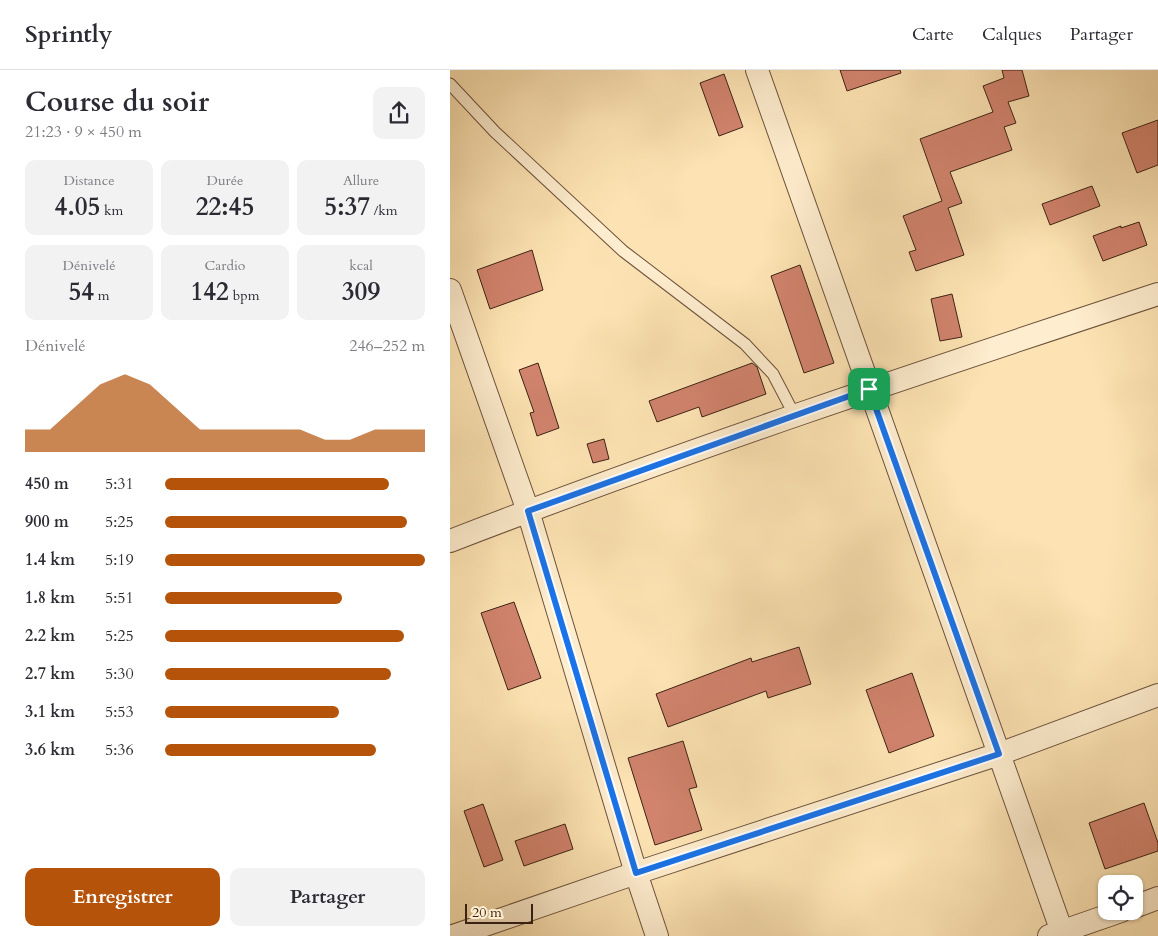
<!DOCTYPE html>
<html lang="fr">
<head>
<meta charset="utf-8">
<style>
	:root { --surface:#fff; --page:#f2f2f3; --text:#2b2b33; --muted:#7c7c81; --line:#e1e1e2; --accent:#b45309 }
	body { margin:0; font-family:Cardo,serif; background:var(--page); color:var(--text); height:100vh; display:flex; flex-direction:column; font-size:19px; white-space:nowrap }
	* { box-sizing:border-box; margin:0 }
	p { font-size:16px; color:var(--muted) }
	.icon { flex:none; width:28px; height:28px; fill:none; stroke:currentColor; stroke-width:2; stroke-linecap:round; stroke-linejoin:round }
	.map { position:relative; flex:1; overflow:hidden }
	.drawer { display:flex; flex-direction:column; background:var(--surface); width:450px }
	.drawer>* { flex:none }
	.tools { position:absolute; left:648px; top:805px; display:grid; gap:10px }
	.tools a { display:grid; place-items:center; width:45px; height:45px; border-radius:10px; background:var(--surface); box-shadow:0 1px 4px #0004; font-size:25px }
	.scale { position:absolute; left:15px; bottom:12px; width:68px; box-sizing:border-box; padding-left:5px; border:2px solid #3c2214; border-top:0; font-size:14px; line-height:18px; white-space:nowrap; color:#3c2214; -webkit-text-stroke:4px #feedce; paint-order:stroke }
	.pin { position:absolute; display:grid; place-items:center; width:42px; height:42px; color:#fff; margin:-21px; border-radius:10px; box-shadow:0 2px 8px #0006 }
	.round { display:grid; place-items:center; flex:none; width:52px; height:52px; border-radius:10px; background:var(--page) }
	.head { display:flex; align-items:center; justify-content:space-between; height:85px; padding:0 25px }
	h1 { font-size:28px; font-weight:700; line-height:38px }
	.figures { display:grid; grid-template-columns:repeat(3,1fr); gap:8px; height:85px; padding:5px 25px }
	.figures div { display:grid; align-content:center; border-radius:10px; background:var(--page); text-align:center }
	.figures b { font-size:25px; font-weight:700 }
	.figures small { font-size:14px; font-weight:400 }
	.figures p { font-size:14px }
	.chart { height:140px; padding:10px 25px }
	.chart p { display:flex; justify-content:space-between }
	.chart svg { width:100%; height:90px; margin-top:5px; fill:var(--accent); opacity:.7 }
	.cta { display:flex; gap:10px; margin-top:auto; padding:10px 25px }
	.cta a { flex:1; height:58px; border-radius:10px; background:var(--accent); color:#fff; font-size:20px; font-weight:700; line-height:58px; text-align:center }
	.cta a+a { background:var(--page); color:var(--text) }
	ul { padding:0 25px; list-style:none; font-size:16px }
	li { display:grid; grid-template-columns:80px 60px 1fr; align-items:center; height:38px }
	li i { height:12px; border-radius:6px; background:var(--accent) }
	header { display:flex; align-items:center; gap:30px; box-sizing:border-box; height:70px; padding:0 25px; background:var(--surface); border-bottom:1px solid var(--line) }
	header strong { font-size:24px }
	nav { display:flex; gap:28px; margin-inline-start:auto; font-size:18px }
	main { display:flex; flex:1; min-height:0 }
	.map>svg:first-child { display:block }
	.building { fill:#d1836d; stroke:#3c2214 }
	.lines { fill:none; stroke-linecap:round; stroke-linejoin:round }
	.lane-casing { stroke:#6c523c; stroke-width:13 }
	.street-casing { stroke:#6c523c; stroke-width:24 }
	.lane { stroke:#feedce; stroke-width:11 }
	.street { stroke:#feedce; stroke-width:22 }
	.route-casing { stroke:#fff; stroke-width:10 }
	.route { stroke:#1a73e8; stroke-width:6 }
</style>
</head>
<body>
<header>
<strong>Sprintly</strong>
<nav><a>Carte</a><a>Calques</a><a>Partager</a></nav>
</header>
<main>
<section class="drawer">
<div class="head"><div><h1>Course du soir</h1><p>21:23 · 9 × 450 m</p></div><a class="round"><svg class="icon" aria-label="share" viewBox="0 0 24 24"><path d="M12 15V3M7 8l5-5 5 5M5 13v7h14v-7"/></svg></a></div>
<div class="figures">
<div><p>Distance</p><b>4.05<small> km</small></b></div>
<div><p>Durée</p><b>22:45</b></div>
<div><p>Allure</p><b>5:37<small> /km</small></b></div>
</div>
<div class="figures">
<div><p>Dénivelé</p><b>54<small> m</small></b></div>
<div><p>Cardio</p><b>142<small> bpm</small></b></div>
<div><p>kcal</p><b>309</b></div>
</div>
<div class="chart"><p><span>Dénivelé</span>246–252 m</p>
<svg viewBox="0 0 160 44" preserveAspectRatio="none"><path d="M0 44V33L10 33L20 22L30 11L40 6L50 11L60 22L70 33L80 33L90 33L100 33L110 33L120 38L130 38L140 33L150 33L160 33V44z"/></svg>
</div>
<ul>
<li><b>450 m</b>5:31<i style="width:86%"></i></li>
<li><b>900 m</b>5:25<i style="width:93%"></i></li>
<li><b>1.4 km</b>5:19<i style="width:100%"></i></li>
<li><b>1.8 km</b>5:51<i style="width:68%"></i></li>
<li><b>2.2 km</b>5:25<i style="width:92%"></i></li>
<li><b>2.7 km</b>5:30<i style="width:87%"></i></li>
<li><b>3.1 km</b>5:53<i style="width:67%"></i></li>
<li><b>3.6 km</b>5:36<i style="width:81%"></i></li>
</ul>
<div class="cta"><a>Enregistrer</a><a>Partager</a></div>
</section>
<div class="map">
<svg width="708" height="866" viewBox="0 0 708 866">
	<rect width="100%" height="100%" fill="#fde3b3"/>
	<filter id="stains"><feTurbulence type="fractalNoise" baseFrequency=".004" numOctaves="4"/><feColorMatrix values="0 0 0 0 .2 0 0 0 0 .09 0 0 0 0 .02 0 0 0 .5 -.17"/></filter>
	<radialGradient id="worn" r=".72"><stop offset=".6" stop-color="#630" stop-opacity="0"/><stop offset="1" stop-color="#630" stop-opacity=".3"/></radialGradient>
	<path class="building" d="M 390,0 L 450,0 L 451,3 L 397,21 Z
		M 552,0 L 572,0 L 579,26 L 558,32 L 566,53 L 554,57 L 562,80 L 500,102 L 512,133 L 498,138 L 514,185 L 466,201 L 459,182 L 466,180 L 453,146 L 492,131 L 470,69 L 543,42 L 533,16 L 554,8 Z
		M 274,4 L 293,57 L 269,66 L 250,13 Z
		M 708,50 L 708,95 L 687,103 L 672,63 Z
		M 642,116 L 650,136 L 600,155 L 592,134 Z
		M 689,152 L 697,175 L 653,191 L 643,166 L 671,156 L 671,158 Z
		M 82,180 L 93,220 L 40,239 L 27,200 Z
		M 350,195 L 384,293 L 354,303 L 321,206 Z
		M 502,224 L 512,267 L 490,271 L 481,229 Z
		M 88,293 L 109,358 L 87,366 L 80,343 L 84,342 L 69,300 Z
		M 302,293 L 307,297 L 316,324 L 252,347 L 249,337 L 207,352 L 199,331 Z
		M 154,369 L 159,389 L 143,393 L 137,374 Z
		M 64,532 L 91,608 L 58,620 L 31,543 Z
		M 349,577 L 361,614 L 318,628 L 316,621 L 218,657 L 206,624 L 301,588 L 302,592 Z
		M 462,603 L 484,666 L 439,683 L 416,620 Z
		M 233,671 L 247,717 L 239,719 L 252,760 L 205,775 L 178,688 Z
		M 694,733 L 708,773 L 708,781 L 655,799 L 639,753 Z
		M 33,734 L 53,790 L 34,797 L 14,741 Z
		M 115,754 L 123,779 L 74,796 L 65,771 Z"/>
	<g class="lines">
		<g class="lane-casing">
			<path id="lane" d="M 0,14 L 45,62 L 173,181 L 295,274 L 323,304 L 345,346"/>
		</g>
		<g class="street-casing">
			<path id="street" d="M 307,0 L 612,862
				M 0,220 L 78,441 L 186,803 L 207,866
				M 0,471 C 233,381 471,302 708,224
				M 684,837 L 708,828
				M 3,866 L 186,803 L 549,684 L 708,625
				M 599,866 L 671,841"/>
		</g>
		<use href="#lane" class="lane"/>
		<use href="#street" class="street"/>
	</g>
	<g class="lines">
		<g class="route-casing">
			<path id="route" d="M 419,319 L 549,684 L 186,803 L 78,441 Z"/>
		</g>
		<use href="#route" class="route"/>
	</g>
	<rect width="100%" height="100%" filter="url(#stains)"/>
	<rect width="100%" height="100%" fill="url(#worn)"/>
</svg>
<div class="tools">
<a><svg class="icon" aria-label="locate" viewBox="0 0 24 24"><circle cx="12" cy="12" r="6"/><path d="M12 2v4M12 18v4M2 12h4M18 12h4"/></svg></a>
</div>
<div class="scale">20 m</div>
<div class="pin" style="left:419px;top:319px;background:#1e9e55"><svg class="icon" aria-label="arrive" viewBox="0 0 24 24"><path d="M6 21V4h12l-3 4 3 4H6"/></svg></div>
</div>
</main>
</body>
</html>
